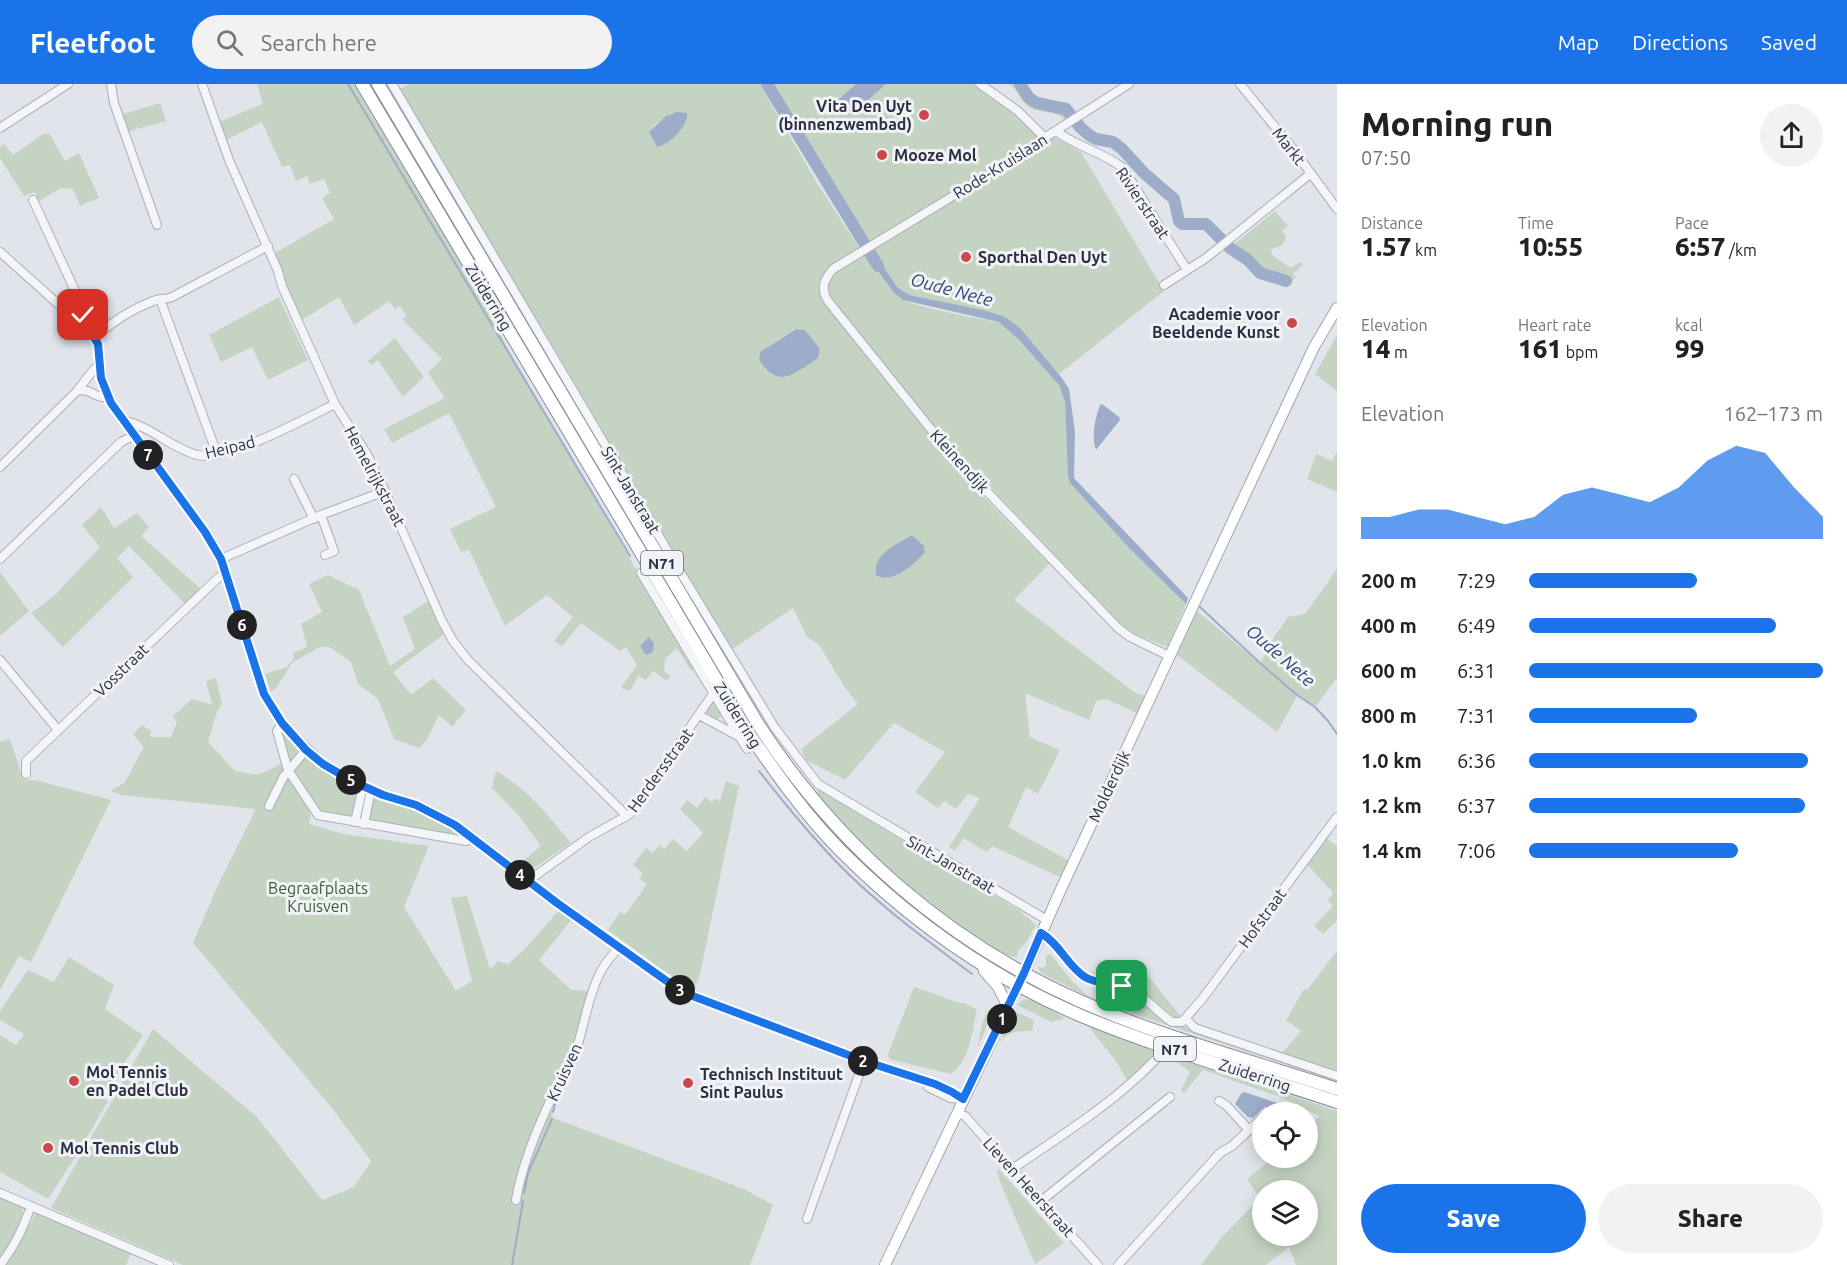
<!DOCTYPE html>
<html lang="en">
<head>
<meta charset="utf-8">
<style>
	:root { --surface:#fff; --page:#f2f2f2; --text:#222; --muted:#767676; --accent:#1a73e8 }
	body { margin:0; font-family:Ubuntu,sans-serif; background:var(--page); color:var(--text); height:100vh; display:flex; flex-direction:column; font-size:22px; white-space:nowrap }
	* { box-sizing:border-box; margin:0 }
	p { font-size:20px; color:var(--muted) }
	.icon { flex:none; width:33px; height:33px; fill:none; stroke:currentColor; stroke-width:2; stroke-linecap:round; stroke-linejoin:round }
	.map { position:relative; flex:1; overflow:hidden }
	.details { display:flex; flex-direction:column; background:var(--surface); width:510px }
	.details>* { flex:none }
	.tools { position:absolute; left:1252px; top:1018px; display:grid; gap:12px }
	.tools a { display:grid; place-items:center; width:66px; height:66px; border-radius:50%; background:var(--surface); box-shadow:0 3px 15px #0003; font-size:30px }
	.pin { position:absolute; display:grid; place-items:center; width:51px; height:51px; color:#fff; margin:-26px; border-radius:12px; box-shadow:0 3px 9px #0006 }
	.km { position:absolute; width:30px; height:30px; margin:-15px; border-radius:50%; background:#222; color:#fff; font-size:16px; line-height:30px; text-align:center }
	.round { display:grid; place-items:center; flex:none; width:63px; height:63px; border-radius:32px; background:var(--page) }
	.headline { display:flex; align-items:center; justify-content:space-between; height:102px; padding:0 24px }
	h1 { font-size:33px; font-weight:800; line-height:45px }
	.figures { display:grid; grid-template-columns:repeat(3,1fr); gap:9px; height:102px; padding:6px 24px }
	.figures div { display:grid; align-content:center }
	.figures b { font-size:26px; font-weight:800 }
	.figures small { font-size:16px; font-weight:400 }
	.figures p { font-size:16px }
	.chart { height:168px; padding:12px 24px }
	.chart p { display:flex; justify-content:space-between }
	.chart svg { width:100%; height:108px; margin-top:6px; fill:var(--accent); opacity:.7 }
	.cta { display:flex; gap:12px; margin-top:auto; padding:12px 24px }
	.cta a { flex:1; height:69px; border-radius:36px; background:var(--accent); color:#fff; font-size:24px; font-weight:800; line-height:69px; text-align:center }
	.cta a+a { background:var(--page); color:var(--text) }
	ul { padding:0 24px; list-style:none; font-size:20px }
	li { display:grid; grid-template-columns:96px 72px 1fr; align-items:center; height:45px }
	li i { height:15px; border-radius:8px; background:var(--accent) }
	header { display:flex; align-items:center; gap:36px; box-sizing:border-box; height:84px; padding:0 30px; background:var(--accent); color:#fff }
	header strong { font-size:28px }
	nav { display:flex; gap:33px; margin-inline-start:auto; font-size:21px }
	.search { width:420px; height:54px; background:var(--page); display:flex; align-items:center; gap:15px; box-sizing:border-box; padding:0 21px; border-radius:33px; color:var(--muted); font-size:22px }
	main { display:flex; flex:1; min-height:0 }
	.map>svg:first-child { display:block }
	.green { fill:#c5d4c2; fill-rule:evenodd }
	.water { fill:#9dadc9 }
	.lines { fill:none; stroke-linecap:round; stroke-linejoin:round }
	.stream { stroke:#9dadc9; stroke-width:2 }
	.river { stroke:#9dadc9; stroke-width:12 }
	.minor-casing { stroke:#aaaeb7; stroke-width:10 }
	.major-casing { stroke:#a1a6b5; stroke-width:12 }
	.highway-casing { stroke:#898fa0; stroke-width:14 }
	.minor { stroke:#f4f5f8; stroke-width:8 }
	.major { stroke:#fff; stroke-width:10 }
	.highway { stroke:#fff; stroke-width:12 }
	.route-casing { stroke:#fff; stroke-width:12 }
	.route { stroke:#1a73e8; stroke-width:8 }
	.poi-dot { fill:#cd484c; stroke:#f1f3f7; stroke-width:2 }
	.labels { text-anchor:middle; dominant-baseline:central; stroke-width:6; stroke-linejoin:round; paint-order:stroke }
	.shield { fill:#f1f3f7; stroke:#666a78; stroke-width:1.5 }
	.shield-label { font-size:15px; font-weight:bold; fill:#2a2f41 }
	.poi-label { font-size:16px; font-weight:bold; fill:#2a2f41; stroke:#f1f3f7; text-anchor:start }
	.street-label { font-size:16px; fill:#2a2f41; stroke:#f1f3f7 }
	.park-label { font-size:16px; fill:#3a5d37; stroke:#f1f3f7 }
	.water-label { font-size:18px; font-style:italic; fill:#344975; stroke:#f1f3f7 }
</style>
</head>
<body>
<header>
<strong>Fleetfoot</strong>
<div class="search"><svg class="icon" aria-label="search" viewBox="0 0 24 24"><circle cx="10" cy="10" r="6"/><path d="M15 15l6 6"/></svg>Search here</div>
<nav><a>Map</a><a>Directions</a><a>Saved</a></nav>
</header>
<main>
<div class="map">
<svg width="1337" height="1181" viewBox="0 0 1337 1181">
	<rect width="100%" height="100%" fill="#e1e4ea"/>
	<path class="green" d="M 257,0 L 355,0 L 470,193 L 512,272 L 694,585 L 691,587 L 677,564 L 665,575 L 664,587 L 671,592 L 667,597 L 653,587 L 646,596 L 638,592 L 630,607 L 621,604 L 637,581 L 626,563 L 620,567 L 581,539 L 562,562 L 554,557 L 573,533 L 547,511 L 505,542 L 469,466 L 461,468 L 450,445 L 496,423 L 449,329 L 392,359 L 384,345 L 445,314 L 428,289 L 442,275 L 402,235 L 407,232 L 400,222 L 395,225 L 389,217 L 354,241 L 339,213 L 302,236 L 284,195 L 275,169 L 334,135 L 322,114 L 330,109 L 324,95 L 310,100 L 307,92 L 296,97 L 290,81 L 282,83 L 262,38 L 226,56 L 219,38 L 263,20 Z
		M 409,0 L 762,0 L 770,8 L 766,11 L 817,99 L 859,164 C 875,178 885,199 901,214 C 911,223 982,235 999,238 L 1007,243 L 1059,301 L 1065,318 L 1068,392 L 1070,399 L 1129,464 L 1186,520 L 1167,563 L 1133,549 L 1122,541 L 954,365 L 946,353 L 934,362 L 1049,480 L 1014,516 L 1134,608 L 1145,612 L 1137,629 L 1106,615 L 1096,617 L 1089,636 L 1025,609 L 1030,653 L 1060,666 L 1038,710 L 1026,703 L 1008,743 L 1068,776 L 1060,793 L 992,762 L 986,768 L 964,754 L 955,767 L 949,763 L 980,714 L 968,710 L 956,725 L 945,717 L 938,724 L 915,708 L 945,668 L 894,639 L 845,696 L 806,676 L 801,665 L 858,620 L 845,604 L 819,561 L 807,553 L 793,524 L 731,566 L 564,281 L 398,6 ZM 673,28 L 657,62 L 649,48 L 655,41 ZM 795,245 L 805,246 L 818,273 C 795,289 779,307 759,276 L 760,268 ZM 912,451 L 924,462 L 925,468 L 894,493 Z
		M 771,0 L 976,0 L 1007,22 L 1040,52 L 1054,53 L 1081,68 L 1164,207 L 1059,290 L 1005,233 L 909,211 L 897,203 L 873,167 L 801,46 Z
		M 1009,0 L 1020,0 C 1034,31 1054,12 1072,33 L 1066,37 C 1057,26 1043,30 1031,24 C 1019,18 1018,5 1009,0 Z
		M 160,19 L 166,37 L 129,47 L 123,30 Z
		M 49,49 L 65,77 L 79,69 L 99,114 L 80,122 L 73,105 L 61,104 L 39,117 L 35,108 L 24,112 L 0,74 L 0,63 L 4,60 L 13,71 L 42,51 Z
		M 1275,127 L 1288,142 L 1282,147 L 1286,152 C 1284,163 1280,162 1271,165 L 1272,171 L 1291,184 L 1300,178 L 1303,181 L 1293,190 L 1296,193 L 1291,198 L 1285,194 L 1262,188 L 1232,162 Z
		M 279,213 L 308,276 L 268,296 L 252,263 L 221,278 L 209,251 Z
		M 1337,251 L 1337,307 L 1315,290 Z
		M 395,254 L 424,293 L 403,313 L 378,276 L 371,281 L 368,277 Z
		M 1336,369 L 1337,369 L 1337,408 L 1307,395 L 1316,370 L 1332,377 Z
		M 101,423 L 114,444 L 137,429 L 149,443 L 141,452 L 201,505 L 185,520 L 129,462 L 117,474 L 133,493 L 63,563 L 31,529 L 55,511 L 100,463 L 82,441 Z
		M 1337,485 L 1337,594 L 1315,623 L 1297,612 L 1277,648 L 1177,571 L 1197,527 L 1260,580 L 1274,553 L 1288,533 L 1305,530 Z
		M 0,488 L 29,527 L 0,552 Z
		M 328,491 L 359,506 L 390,582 L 415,565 L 403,533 L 428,517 L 443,551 L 393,588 L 411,611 L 433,594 L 466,626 L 452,643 L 439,631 L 426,657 L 419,664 L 394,655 L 378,615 L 358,600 L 351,578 L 329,563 L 320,563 L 293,578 L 276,604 L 271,608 L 265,590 L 287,583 L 294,574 L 293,569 L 307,563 L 301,540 L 322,528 L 309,500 Z
		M 216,594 L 222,620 L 217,627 L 208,658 L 235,687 L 258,691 L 283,679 L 311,728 L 309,740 L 343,750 L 429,762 L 404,823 L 456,907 L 472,897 L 451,814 L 467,812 L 490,885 L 498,877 L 508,880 L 524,866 L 559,826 L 572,835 L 539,876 L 571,906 L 589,907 L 571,969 L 557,992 L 548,1017 L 553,1034 L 744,1105 L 773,1121 L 750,1181 L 183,1181 L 51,1124 L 153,945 L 257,1033 L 322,1116 L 354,1103 L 371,1077 L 332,1024 L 193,859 L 217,803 L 256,725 L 121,711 L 110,707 L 125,698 L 144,663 L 133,650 L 142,641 L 151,647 L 150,653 L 171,653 L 177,638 L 173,632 L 192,615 L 212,621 L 206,597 Z
		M 709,619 L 716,619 L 723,630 L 717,636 L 705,631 L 704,626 Z
		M 282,650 L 286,650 C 303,676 331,693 358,707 L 351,734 L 317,725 L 290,678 Z
		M 10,655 L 23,695 L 39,697 L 111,716 L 31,878 L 19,872 L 0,906 L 0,658 Z
		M 496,687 C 527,704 549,732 571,759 L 532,785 L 528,786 L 519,780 L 541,762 L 520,733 L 492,704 Z
		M 726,697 L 739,702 L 700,890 L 694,905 L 660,884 L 608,846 L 620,828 L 625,831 L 647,800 L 639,795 L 643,790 L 633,781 L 646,764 L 653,769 L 659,761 L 665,765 L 673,755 L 687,767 L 703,749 L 680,725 L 687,716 L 697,724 L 705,713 L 712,718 L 715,715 L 720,717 Z
		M 819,706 L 1019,826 L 1036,841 L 1027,857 L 1018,867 L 1017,873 C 995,875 900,794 879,776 C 856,755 836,731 814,710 Z
		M 372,714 C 402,723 436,730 460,750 L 456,753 L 368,737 Z
		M 1326,754 L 1337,762 L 1337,837 L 1323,850 L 1314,842 L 1333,822 L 1328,816 L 1333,809 L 1307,780 Z
		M 1337,867 L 1337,989 L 1281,970 L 1301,947 L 1286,936 L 1304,905 L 1307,906 Z
		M 1046,871 L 1051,871 L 1072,897 L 1089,913 L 1041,889 L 1037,882 L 1041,884 L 1046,882 Z
		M 69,873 L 114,901 L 105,925 L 143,951 L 102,1012 L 108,1017 L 78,1069 L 48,1115 L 0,1088 L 0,951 L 16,961 L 24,950 L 0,936 L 0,927 L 28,886 L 54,898 Z
		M 1134,889 L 1149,893 L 1182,934 L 1173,936 L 1119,898 Z
		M 914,903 L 960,919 L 965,919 L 977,926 C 971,949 971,975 951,990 L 889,975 L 888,970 Z
		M 1123,904 L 1180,941 L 1337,994 L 1337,998 L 1101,919 L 1113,906 L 1119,910 Z
		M 1024,915 L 1033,916 L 1065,934 L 1052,938 L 1017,921 Z
		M 1000,921 L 990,935 L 978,963 C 981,947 981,924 1000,921 Z
		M 1014,927 L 1034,936 L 1032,947 C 1019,947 1009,946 1000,958 Z
		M 1088,942 L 1337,1027 L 1337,1181 L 1296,1181 L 1289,1163 L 1266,1181 L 1201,1181 L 1221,1154 L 1260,1114 L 1247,1095 L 1273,1074 L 1308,1074 L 1308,1043 L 1319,1032 L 1280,1013 L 1203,986 L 1184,1009 L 1181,1006 L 1190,988 L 1177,978 L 1161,976 L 1154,970 L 1147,977 L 1147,980 L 1128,997 L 1115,976 ZM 1263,1107 L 1308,1107 L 1308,1152 L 1263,1152 Z
		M 999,1085 L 1064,1159 L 1035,1180 L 1000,1098 L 997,1087 Z
		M 0,1113 L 23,1123 C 22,1142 10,1160 0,1175 Z
		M 36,1128 L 131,1169 L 126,1181 L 6,1181 L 18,1163 Z"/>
	<path class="water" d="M 856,0 L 886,0 L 851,31 L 838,16 Z
		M 677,28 L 687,29 C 689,42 669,61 657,63 L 649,48 L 666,32 Z
		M 873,167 L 897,203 L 909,211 L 987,227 L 1005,233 L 1020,244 L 1062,294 L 1069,305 L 1075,348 L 1074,394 L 1188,514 L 1186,520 L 1129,464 L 1070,399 L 1068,392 L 1065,318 L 1059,301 L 1018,255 L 999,238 L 903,216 L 894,209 L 867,172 Z
		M 796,245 L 805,246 L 820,265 L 818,274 C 795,289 779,307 759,276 L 760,268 Z
		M 1102,320 L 1119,333 L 1120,336 L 1096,366 C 1091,352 1095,335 1100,321 Z
		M 912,451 L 924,462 L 925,468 C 914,480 893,501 876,491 C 873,469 896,461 912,451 Z
		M 649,553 L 654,559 L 653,568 L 646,571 L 640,562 Z
		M 1244,1008 L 1277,1019 L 1281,1024 L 1275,1028 L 1265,1023 L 1253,1034 L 1248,1033 L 1235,1020 L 1241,1010 Z"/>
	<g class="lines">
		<path class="stream" d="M 348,0 L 630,472
			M 1200,523 L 1261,580 L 1297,611 L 1315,623 L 1328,637 L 1337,650
			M 759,687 C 778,711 797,735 818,758 C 862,809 918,850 972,890
			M 553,1028 L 557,1013
			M 524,1109 L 528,1089 L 552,1035
			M 512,1181 L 523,1117"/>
		<path class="river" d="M 767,0 L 878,182
			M 1020,0 L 1029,14 L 1037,19 L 1066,25 L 1080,43 L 1089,51 L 1096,55 L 1113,58 L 1122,65 L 1144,89 L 1174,115 L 1179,137 L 1182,140 L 1206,140 L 1230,164 L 1248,176 L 1260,189 L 1286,197"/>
		<g class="minor-casing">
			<path id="minor" d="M 111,0 L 114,19 L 157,141
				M 202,0 L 229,76 L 278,187 L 282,202 L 335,320 L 368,372 L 385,407 L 442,537 L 453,557 L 468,576 L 627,732
				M 392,0 L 679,486 L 775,644 L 818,700 L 1047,836
				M 980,0 L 1018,27 L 1045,54
				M 1129,0 L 953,112 L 833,185 C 824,196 820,204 828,217 L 950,369 L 1118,544 L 1130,553 L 1169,572
				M 1240,0 L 1293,65 L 1337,125
				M 0,44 L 68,0
				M 1056,47 C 1077,63 1103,68 1123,84 L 1187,186
				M 33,116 L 83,224 L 83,231 L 79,237
				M 0,168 L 95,253 C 103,272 99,294 107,313 L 214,461 L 226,488 L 260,597 L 269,619 L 289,648 L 323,679 L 354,698 L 383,711 L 416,721 L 455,741 L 557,819 L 682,908 L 864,977 L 935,1000 L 952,1008 L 963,1015
				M 1164,201 L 1206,174 L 1310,90
				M 160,215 L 217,370
				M 95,253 C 112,238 132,225 153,217 C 160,214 166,216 172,213 L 268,162
				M 77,307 C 90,303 95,315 107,313
				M 125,337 C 152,343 171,364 197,371 C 226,378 307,334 335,320
				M 0,383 L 77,307 L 94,285 L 100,281
				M 294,395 L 314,435
				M 321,431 L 334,467 L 325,471
				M 0,475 L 121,358 L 135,351
				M 221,475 L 321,431 L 385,407
				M 641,489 L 747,665
				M 0,576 L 58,646
				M 699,631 L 738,652
				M 282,639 L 277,647 L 288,686 L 318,731 L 466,757 L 474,754
				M 26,690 L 26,677 L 218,494 L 226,488
				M 269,722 L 284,692 L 306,666
				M 355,738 L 363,702
				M 364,740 L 371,706
				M 528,797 L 589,753 L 630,730 L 713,610
				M 1041,849 C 1060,860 1066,880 1083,892 C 1096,901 1117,897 1132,906 C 1147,914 1157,928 1172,938 L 1182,938 L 1203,914 L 1337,733
				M 1186,935 L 1195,944 L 1337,992
				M 928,1003 L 950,1014 L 963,1015
				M 1219,1017 L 1226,1021 L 1249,1046
				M 957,1029 L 965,1032 L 1098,1181
				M 1012,1085 C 1061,1052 1114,1019 1155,976
				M 0,1109 L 169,1181
				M 516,1116 C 522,1080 538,1042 554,1009 C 560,998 568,988 572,977 C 584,949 586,916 600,889 C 605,879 612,871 619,863
				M 1041,1117 L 1170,1013
				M 807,1135 L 864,977
				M 0,1181 C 15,1162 23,1144 31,1122
				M 1118,1181 L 1220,1069 L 1232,1062 L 1263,1033"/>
		</g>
		<g class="major-casing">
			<path id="major" d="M 983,880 L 984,887 L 998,903 L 1008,923
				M 885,1181 L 1024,889 L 1061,805 L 1314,263 L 1337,224"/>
		</g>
		<g class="highway-casing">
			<path id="highway" d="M 362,0 L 747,647 C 776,689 805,731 842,768 C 911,837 993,895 1084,933 C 1166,967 1253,990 1337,1018
				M 378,0 L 758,640 C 836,761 947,858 1080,917 C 1161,953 1252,977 1337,1005"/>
		</g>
		<use href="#minor" class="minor"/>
		<use href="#major" class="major"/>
		<use href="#highway" class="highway"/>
	</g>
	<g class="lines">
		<g class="route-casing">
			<path id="route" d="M 83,231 L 79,237 L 91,248 L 98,260 L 101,294 L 111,319 L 205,448 L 221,475 L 264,610 L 282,639 L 306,666 L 323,680 L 354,698 L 383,711 L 416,721 L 455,741 L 557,819 L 682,908 L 864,977 L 935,1000 L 952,1008 L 963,1015 L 1024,889 L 1041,849 C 1060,860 1068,883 1085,893 C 1095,900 1110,898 1122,902"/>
		</g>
		<use href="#route" class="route"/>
	</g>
	<g class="poi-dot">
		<circle cx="924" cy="31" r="6"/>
		<circle cx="882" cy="71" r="6"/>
		<circle cx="966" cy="173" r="6"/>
		<circle cx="1292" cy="239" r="6"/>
		<circle cx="74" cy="997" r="6"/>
		<circle cx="688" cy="999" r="6"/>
		<circle cx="48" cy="1064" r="6"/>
	</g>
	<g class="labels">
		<g class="shield">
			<rect x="641" y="467" width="42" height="24" rx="4.5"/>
			<rect x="1154" y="953" width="42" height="24" rx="4.5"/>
		</g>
		<g class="shield-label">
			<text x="662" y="479">N71</text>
			<text x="1175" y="965">N71</text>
		</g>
		<g class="poi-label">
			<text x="912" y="22" text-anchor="end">Vita Den Uyt<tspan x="912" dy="18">(binnenzwembad)</tspan></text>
			<text x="894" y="71">Mooze Mol</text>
			<text x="978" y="173">Sporthal Den Uyt</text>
			<text x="1280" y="230" text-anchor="end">Academie voor<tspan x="1280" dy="18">Beeldende Kunst</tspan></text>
			<text x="86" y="988">Mol Tennis<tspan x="86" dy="18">en Padel Club</tspan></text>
			<text x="700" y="990">Technisch Instituut<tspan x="700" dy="18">Sint Paulus</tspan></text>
			<text x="60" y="1064">Mol Tennis Club</text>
		</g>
		<g class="street-label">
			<text transform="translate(1289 62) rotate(52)">Markt</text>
			<text transform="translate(1000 82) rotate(-32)">Rode-Kruislaan</text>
			<text transform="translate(1143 119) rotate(56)">Rivierstraat</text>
			<text transform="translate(489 213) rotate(59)">Zuiderring</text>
			<text transform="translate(230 363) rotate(-14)">Heipad</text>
			<text transform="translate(960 377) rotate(48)">Kleinendijk</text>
			<text transform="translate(375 392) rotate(62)">Hemelrijkstraat</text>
			<text transform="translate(631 406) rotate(59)">Sint-Janstraat</text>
			<text transform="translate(121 586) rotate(-44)">Vosstraat</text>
			<text transform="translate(738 631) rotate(58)">Zuiderring</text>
			<text transform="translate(660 686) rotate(-54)">Herdersstraat</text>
			<text transform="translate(1109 702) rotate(-65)">Molderdijk</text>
			<text transform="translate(951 780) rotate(30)">Sint-Janstraat</text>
			<text transform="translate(1262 834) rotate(-54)">Hofstraat</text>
			<text transform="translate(564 988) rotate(-65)">Kruisven</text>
			<text transform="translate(1255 991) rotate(18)">Zuiderring</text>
			<text transform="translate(1029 1103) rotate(48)">Lieven Heerstraat</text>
		</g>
		<g class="park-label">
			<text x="318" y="804">Begraafplaats<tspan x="318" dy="18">Kruisven</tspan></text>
		</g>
		<g class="water-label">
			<text transform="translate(952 205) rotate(15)">Oude Nete</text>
			<text transform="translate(1281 571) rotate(41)">Oude Nete</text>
		</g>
	</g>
</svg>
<div class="tools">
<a><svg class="icon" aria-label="locate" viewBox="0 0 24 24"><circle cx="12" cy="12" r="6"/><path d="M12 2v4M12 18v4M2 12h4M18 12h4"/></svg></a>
<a><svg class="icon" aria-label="layers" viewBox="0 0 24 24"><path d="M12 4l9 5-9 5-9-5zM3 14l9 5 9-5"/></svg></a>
</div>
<div class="pin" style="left:1122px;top:902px;background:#1e9e55"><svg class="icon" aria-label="arrive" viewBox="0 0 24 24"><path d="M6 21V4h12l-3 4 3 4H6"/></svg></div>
<div class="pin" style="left:83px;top:231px;background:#d93025"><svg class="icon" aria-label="check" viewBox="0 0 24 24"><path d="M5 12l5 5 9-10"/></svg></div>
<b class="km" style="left:1002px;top:935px">1</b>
<b class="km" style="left:863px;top:977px">2</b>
<b class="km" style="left:680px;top:906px">3</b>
<b class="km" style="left:520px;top:791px">4</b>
<b class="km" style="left:351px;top:696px">5</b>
<b class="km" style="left:242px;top:541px">6</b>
<b class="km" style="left:148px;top:371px">7</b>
</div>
<section class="details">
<div class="headline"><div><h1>Morning run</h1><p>07:50</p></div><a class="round"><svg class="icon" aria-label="share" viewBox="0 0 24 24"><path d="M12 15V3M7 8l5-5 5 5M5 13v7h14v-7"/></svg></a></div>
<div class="figures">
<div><p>Distance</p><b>1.57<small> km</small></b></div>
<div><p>Time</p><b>10:55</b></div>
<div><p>Pace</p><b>6:57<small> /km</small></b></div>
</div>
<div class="figures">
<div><p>Elevation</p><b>14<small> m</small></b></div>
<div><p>Heart rate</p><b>161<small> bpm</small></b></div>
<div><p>kcal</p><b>99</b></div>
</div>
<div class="chart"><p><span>Elevation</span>162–173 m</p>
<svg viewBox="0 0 160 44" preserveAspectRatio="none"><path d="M0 44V35L10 35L20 32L30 32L40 35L50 38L60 35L70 26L80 23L90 26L100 29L110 23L120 12L130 6L140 9L150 23L160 35V44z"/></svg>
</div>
<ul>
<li><b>200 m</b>7:29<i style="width:57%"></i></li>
<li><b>400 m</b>6:49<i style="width:84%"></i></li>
<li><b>600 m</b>6:31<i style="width:100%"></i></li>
<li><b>800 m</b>7:31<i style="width:57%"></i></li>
<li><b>1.0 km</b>6:36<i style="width:95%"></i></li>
<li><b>1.2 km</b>6:37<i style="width:94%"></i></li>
<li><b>1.4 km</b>7:06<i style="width:71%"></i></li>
</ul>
<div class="cta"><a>Save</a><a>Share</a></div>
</section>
</main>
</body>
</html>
